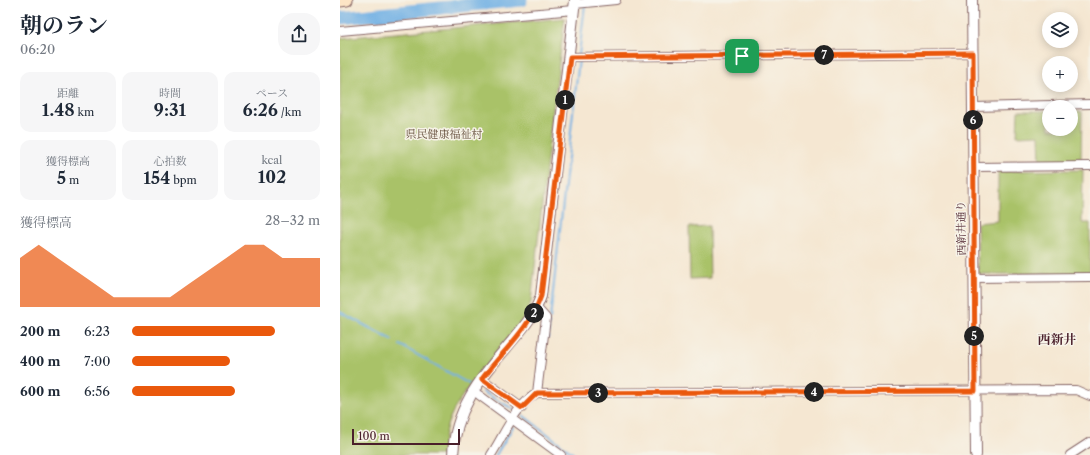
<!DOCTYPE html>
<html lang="ja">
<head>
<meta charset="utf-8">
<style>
	:root { --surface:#fff; --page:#f6f6f7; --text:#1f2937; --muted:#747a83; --accent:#ea580c }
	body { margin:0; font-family:"Libre Caslon Text","Noto Serif JP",serif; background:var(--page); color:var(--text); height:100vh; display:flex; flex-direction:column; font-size:15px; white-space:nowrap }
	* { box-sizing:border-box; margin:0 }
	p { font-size:13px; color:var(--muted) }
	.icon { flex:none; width:22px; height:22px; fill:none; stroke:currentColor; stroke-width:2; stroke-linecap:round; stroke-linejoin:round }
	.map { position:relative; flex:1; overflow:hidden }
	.drawer { display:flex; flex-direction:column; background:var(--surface); width:340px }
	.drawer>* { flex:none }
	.controls { position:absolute; left:702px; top:12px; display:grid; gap:8px }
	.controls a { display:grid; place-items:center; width:36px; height:36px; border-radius:50%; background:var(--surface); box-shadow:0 2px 10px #0003; font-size:20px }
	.scale { position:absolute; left:12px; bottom:10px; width:108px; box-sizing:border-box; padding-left:4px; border:2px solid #4a1f2b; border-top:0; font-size:11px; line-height:14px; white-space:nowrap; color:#4a1f2b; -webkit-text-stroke:3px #f7f3e8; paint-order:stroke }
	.pin { position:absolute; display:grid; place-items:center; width:34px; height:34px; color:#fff; margin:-17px; border-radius:8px; box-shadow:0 2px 6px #0006 }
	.km { position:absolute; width:20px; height:20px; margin:-10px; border-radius:50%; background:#222; color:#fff; font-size:11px; line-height:20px; text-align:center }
	.round { display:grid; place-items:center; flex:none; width:42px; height:42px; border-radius:16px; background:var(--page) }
	.overview { display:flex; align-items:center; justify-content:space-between; height:68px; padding:0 20px }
	h1 { font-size:22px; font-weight:700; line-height:30px }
	.figures { display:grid; grid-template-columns:repeat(3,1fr); gap:6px; height:68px; padding:4px 20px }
	.figures div { display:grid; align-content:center; border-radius:10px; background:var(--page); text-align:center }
	.figures b { font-size:17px; font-weight:700 }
	.figures small { font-size:11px; font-weight:400 }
	.figures p { font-size:11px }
	.chart { height:112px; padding:8px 20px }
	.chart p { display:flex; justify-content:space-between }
	.chart svg { width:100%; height:72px; margin-top:4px; fill:var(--accent); opacity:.7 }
	ul { padding:0 20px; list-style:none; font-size:13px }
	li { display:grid; grid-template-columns:64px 48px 1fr; align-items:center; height:30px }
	li i { height:10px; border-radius:5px; background:var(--accent) }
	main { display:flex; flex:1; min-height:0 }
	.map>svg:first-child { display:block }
	.green { fill:#a9c268; stroke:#7a704a }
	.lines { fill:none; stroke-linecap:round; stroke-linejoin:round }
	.stream { stroke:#71b0e4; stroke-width:2 }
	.river { stroke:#71b0e4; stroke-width:13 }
	.minor-casing { stroke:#866565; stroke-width:10 }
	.tertiary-casing { stroke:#866565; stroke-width:12 }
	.secondary-casing { stroke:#866565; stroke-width:13 }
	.minor { stroke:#fff; stroke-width:8 }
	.tertiary { stroke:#fff; stroke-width:10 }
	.secondary { stroke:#fde5c5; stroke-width:11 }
	.route-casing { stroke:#fff; stroke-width:8 }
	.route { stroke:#ea580c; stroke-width:5 }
	.labels { text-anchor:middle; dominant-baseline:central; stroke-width:3; stroke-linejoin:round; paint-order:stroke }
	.park-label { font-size:11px; fill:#66503d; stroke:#f7f3e8 }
	.street-label { font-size:11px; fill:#4a1f2b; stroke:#f7f3e8 }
	.quarter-label { font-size:13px; font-weight:bold; fill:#4a1f2b; stroke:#f7f3e8 }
</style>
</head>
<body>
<main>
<section class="drawer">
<div class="overview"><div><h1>朝のラン</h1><p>06:20</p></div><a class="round"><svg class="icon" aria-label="share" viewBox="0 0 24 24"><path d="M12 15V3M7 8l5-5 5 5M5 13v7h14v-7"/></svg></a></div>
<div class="figures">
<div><p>距離</p><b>1.48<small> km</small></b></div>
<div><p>時間</p><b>9:31</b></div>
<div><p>ペース</p><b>6:26<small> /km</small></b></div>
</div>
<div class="figures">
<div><p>獲得標高</p><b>5<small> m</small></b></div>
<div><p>心拍数</p><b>154<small> bpm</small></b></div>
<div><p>kcal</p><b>102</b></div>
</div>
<div class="chart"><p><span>獲得標高</span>28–32 m</p>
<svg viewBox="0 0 160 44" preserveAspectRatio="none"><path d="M0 44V14L10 6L20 14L30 22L40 30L50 38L60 38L70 38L80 38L90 30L100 22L110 14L120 6L130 6L140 14L150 14L160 14V44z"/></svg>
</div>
<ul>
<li><b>200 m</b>6:23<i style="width:76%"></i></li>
<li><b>400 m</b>7:00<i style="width:52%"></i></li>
<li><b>600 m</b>6:56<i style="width:55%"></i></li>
</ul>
</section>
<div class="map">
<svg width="750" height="455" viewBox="0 0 750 455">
	<rect width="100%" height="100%" fill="#f7f3e8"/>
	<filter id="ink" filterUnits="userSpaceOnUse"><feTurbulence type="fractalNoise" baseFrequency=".025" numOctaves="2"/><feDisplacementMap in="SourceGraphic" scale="8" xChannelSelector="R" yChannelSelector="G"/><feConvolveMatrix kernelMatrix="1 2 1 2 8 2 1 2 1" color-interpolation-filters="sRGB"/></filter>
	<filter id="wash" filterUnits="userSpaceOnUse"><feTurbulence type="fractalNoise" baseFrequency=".012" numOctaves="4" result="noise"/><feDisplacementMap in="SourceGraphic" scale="16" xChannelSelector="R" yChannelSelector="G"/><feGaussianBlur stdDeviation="0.9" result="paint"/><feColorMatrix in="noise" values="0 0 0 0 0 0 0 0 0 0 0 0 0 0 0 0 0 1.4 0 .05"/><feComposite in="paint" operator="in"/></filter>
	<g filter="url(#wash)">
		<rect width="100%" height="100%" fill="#f5e7d2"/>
		<path class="green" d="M 225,18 L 212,117 L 191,302 C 188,309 185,318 180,324 C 155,361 97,407 104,455 L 0,455 L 0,38 Z
			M 678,111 L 709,111 L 709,129 L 731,129 L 731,111 L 742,112 L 741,162 L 700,162 L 699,135 L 677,136 Z
			M 743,170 L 742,223 L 750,223 L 750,274 L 638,274 L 637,223 L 658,221 L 658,171 Z
			M 369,226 L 370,278 L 350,279 L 349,227 Z"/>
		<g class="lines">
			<path class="stream" d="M 239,55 L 245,5
				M 0,312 L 52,340
				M 210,319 L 239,59
				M 208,338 L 209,323
				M 60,345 L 129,384
				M 143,392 L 175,410
				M 184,416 L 235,455
				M 156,455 L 173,427"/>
			<path class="river" d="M 0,18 L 181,0"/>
		</g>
	</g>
	<g filter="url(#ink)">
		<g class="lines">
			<g class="minor-casing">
				<path id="minor" d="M 235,4 L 276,0
					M 0,31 L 234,10
					M 230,57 L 633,53
					M 634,107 L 750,104
					M 633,167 L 750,166
					M 634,278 L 750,277
					M 142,379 L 182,408
					M 197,393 L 736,390 L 750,396
					M 139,395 L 221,455
					M 151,455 C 164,435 175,406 197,393 L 206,318 L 197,308
					M 730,455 L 750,442"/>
			</g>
			<g class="tertiary-casing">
				<path id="tertiary" d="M 632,0 L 636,455
					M 113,455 C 114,412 140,378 167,347 C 181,330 194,317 201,296 L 235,0"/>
			</g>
			<g class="secondary-casing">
				<path id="secondary" d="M 0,1 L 7,0"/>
			</g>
			<use href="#minor" class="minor"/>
			<use href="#tertiary" class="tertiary"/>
			<use href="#secondary" class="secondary"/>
		</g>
	</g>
	<g class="lines" filter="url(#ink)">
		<g class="route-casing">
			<path id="route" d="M 633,53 L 635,391 L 197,393 L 182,408 L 142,379 C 162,352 190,328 201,296 L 230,57 Z"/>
		</g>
		<use href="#route" class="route"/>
	</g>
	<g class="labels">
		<g class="park-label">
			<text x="104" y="134">県民健康福祉村</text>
		</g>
		<g class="street-label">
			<text transform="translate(621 228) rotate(-91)">西新井通り</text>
		</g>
		<g class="quarter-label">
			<text x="717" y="339">西新井</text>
		</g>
	</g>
</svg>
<div class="controls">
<a><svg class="icon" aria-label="layers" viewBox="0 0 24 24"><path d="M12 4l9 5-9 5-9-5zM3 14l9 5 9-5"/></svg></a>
<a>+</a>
<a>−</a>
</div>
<div class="scale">100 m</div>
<div class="pin" style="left:402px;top:56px;background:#1e9e55"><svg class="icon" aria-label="arrive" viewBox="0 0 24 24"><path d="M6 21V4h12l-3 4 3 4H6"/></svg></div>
<b class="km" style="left:225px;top:100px">1</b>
<b class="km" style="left:194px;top:313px">2</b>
<b class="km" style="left:258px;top:393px">3</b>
<b class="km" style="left:474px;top:392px">4</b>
<b class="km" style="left:634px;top:336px">5</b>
<b class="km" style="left:633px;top:120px">6</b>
<b class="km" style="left:484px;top:55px">7</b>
</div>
</main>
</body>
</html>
